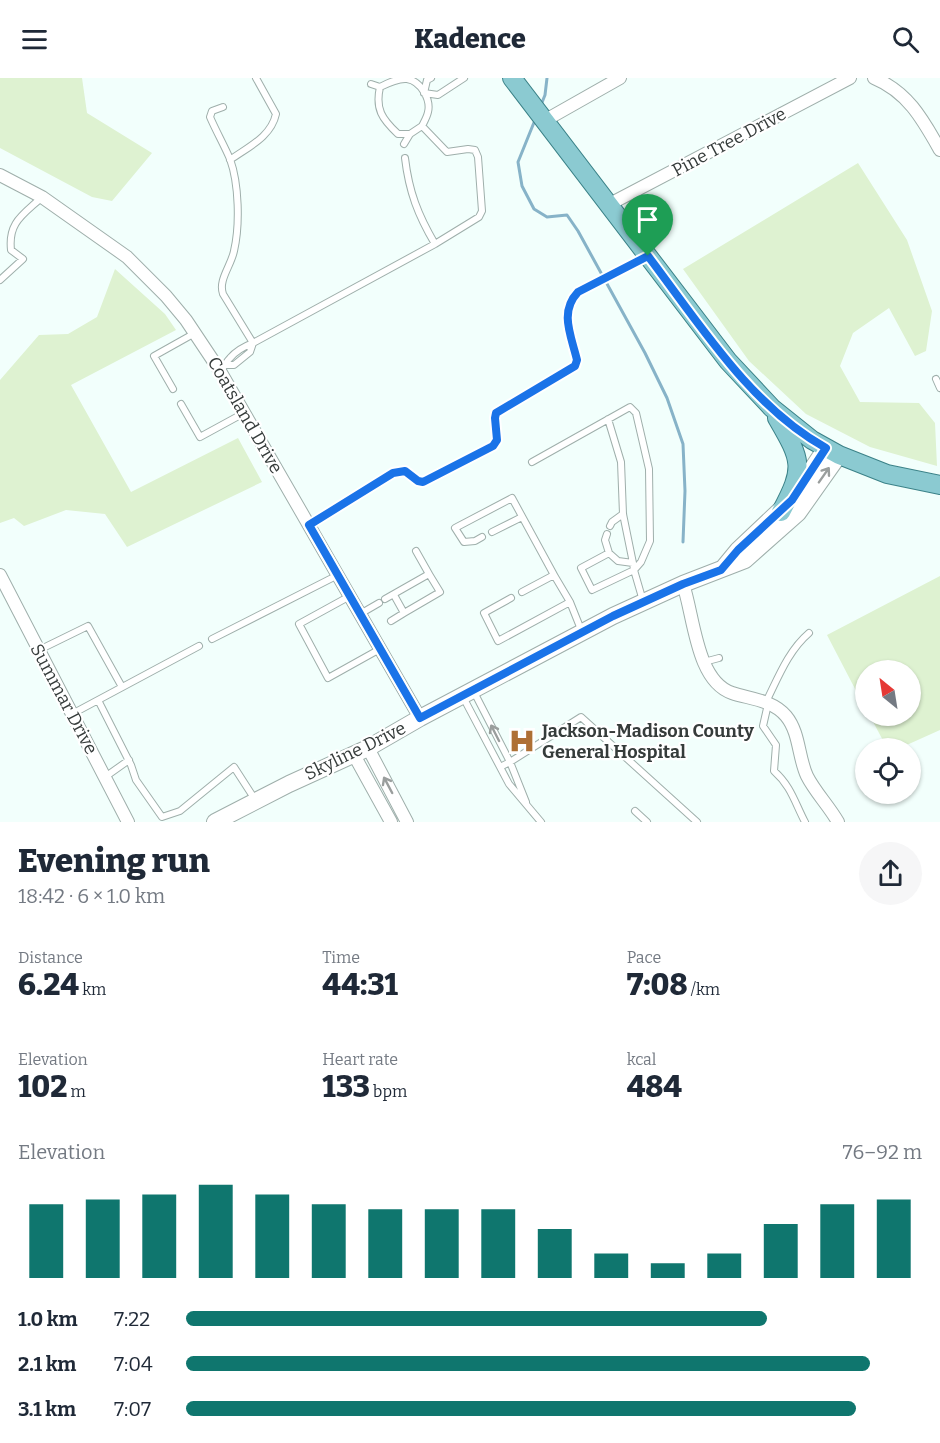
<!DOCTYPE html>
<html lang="en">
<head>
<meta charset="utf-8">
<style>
	:root { --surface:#fff; --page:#f6f6f7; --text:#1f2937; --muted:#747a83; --accent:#0f766e }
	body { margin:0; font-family:Bitter,serif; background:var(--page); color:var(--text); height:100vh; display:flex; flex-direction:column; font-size:22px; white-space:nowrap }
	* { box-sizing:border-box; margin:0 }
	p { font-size:20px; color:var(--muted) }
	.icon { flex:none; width:33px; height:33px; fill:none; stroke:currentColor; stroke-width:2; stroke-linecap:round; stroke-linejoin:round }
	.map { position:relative; height:744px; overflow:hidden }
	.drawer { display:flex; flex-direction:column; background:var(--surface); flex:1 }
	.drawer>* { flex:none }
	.needle { width:39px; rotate:330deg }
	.tools { position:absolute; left:855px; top:582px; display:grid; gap:12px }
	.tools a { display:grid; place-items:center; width:66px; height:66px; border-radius:50%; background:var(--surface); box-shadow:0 2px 4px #0004; font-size:30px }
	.pin { position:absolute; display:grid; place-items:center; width:51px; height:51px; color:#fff; margin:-62px -26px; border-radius:50% 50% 50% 0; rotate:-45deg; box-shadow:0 0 6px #0007 }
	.pin .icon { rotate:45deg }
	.round { display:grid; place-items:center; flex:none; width:63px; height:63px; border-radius:32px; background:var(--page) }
	.overview { display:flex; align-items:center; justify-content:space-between; height:102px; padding:0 18px }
	h1 { font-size:33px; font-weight:800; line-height:45px }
	.stats { display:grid; grid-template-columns:repeat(3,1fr); gap:9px; height:102px; padding:6px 18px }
	.stats div { display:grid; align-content:center }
	.stats b { font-size:30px; font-weight:800 }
	.stats small { font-size:16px; font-weight:400 }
	.stats p { font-size:16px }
	.chart { height:168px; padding:12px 18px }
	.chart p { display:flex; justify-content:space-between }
	.chart svg { width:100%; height:108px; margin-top:6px; stroke:var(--accent); stroke-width:6 }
	ul { padding:0 18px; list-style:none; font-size:20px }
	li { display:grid; grid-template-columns:96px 72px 1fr; align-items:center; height:45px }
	li i { height:15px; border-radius:8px; background:var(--accent) }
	header { display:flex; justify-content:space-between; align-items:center; height:78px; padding:0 18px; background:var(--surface); font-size:27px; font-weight:800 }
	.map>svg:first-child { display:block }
	.green { fill:#def2d1 }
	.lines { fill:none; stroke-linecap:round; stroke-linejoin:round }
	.stream { stroke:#87b3c8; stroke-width:3 }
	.lane-casing { stroke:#9fafab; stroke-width:8 }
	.street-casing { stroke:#9fafab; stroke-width:14 }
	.secondary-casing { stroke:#9fafab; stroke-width:18 }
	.primary-casing { stroke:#3b8288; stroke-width:20 }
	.lane { stroke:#fff; stroke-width:6 }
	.street { stroke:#fff; stroke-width:12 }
	.secondary { stroke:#fff; stroke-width:16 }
	.primary { stroke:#8bcad1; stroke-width:18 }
	.oneway { stroke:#9a9e9d }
	.route-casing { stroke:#fff; stroke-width:12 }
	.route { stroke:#1a73e8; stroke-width:8 }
	.labels { text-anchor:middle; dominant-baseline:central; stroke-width:4.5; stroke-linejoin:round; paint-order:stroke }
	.street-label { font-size:18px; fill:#363c3b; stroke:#fff }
	.poi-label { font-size:18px; font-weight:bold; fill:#363c3b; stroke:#fff; text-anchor:start }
</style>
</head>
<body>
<header><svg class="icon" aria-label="menu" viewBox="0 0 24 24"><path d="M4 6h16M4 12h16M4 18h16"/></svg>Kadence<svg class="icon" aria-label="search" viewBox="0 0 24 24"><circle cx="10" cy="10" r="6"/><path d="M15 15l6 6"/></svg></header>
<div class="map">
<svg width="940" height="744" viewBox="0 0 940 744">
	<rect width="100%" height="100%" fill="#f2fffc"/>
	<path class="green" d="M 0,0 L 82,0 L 87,35 L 152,75 L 112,123 L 92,119 L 0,70 Z
		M 858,85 L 907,162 L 932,233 L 926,273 L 915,278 L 889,230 L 853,255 L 840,288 L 860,324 L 919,325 L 935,345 L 937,388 L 870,369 L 806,336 L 749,283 L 683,191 Z
		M 115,191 L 165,236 L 176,252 L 71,307 L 131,414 L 238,360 L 262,404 L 127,469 L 105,436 L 66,432 L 24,448 L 14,440 L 0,445 L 0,302 L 39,257 L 68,256 L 97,239 Z
		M 940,498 L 940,652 L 900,670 L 887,670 L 870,638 L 910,638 L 910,592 L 866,592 L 865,630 L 827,557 Z"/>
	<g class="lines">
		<path class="stream" d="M 541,27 L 545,17 L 547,0
			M 535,42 L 518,84 L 522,108 L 534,131 L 547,139 L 567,137 L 578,153 L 645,275 L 667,320 L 683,366 L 685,413 L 683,464"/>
		<g class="lane-casing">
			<path id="lane" d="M 431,0 L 427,2 L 424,15 L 438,17 L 464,0
				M 371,6 L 380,9
				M 223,29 L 212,33 L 210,39 C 216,53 224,67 230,81 C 239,106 240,147 234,173 C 231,188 218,202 223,216 L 253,265 L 435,166 L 479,139 L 482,133 L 478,79 L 475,72 L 468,71 L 447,74 L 422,48 L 410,56 L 404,66
				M 410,56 L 398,56 C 382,41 375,31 380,9 C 388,5 398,0 407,1 C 421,3 431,22 428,34 C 427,39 424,44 422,48
				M 405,80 C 409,114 418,137 435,166
				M 230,82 C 248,69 271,59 276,36 L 256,0
				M 0,202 L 23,181 L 11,172 C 8,144 23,137 42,119
				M 220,293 C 225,288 226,284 230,280 C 236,273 245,268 253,265 L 250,274 L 234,287 L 227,287
				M 936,301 L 940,310
				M 173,311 L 154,278 L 195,255
				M 181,326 L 200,359 L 244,335
				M 608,341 L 621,384 L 623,436 L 633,485 L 634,492 L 592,512 L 581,490 L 609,475 L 618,483 L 633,485
				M 532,384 L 630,329 L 636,335 L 649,391 L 650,463 L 641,484 L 634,492 L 643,523
				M 309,447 L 393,395 L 405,393 L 418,403 L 423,404 L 493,368 L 497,362 L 495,340 L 496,335 L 575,287 L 577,282 C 571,257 559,234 578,214 L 646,179
				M 610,448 L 612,444 L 623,436
				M 492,454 L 522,439
				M 607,456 L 605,462 L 609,475
				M 482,459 L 475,463 L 464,464 L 455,450 L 512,420 L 554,497 L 522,514
				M 554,497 L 570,524
				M 394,517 L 404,535 L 440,514 L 429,496
				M 350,518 L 299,546 L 328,600 L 380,571
				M 511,520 L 484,535 L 498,563 L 570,524 L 582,554
				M 385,521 L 429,496 L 416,473
				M 360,536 L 379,525
				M 391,543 L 404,535
				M 212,561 L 338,497
				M 39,572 L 88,548 L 122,609
				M 704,584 L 719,580
				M 474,614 L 510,684 L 526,724
				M 463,619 L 509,706 L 541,744
				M 98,622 L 131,687 L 136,702 L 162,739 L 180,733 L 234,689 L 256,723
				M 766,624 C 778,600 788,573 809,555
				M 768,626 L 763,648 L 776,667 L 774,693 C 791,708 795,725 805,744
				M 72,636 L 199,568
				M 500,689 L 510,684 L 581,639 L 697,744
				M 105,699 L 129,682
				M 635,733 L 647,744"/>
		</g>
		<g class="street-casing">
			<path id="street" d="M 874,0 C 908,14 923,42 940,72
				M 544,43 L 620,0
				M 0,97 L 42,119 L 127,179 L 166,218 L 186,242 L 220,293 L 420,640
				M 608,127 L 850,0
				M 0,497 L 128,744
				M 683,506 C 694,538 696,603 732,615 C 750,621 773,622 786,638 C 800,655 798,679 807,698 C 815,714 829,728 838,744
				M 368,670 L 407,744
				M 354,677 L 391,744"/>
		</g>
		<g class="secondary-casing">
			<path id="secondary" d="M 724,489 L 738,472 L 792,421 L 826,370
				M 215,744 L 289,706 L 368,670 L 420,640 L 613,538 L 683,506 L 745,482 L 798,435 L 839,377"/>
		</g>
		<g class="primary-casing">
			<path id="primary" d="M 512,0 L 728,283 L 772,330 L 812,362 L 839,377 L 887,396 L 940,407
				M 777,340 C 802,383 805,389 781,434"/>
		</g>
		<use href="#lane" class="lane"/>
		<use href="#street" class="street"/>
		<use href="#secondary" class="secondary"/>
		<use href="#primary" class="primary"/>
	</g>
	<defs><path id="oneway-shaft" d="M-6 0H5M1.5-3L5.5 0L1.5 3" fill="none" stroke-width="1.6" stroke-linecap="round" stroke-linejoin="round" transform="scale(1.5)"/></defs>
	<g class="oneway">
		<use href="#oneway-shaft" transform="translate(824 397) rotate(-55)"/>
		<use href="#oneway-shaft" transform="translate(495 655) rotate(-117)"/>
		<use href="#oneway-shaft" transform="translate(388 707) rotate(-118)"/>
	</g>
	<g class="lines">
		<g class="route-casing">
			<path id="route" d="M 648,178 C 699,245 751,329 826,370 L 792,422 L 738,472 L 721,492 L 683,506 L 613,538 L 420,640 L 309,447 L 393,395 L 405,393 L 418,403 L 423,404 L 493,368 L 497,362 L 495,340 L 496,335 L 575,288 L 577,282 C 571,257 559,234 578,214 Z"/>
		</g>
		<use href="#route" class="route"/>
	</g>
	<defs>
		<g id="hospital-bare" transform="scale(2.07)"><path d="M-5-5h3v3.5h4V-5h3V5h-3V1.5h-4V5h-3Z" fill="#ae7035" stroke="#fff" stroke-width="2.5" paint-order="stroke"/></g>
	</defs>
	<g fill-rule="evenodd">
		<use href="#hospital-bare" x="522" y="663"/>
	</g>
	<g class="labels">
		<g class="street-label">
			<text transform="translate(729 64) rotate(-28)">Pine Tree Drive</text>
			<text transform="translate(245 337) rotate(60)">Coatsland Drive</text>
			<text transform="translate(64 621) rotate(62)">Summar Drive</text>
			<text transform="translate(355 673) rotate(-26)">Skyline Drive</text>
		</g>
		<g class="poi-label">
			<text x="542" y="653">Jackson-Madison County<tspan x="542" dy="21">General Hospital</tspan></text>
		</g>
	</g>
</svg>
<div class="tools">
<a><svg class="needle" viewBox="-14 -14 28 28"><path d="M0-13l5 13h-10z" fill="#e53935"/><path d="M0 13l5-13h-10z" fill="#747a83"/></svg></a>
<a><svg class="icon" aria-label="locate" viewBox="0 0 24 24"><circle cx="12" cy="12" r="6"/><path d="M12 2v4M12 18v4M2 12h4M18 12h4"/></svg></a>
</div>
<div class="pin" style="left:648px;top:178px;background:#1e9e55"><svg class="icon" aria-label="arrive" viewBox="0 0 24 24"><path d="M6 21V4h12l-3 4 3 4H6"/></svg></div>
</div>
<section class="drawer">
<div class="overview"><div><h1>Evening run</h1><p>18:42 · 6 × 1.0 km</p></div><a class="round"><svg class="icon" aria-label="share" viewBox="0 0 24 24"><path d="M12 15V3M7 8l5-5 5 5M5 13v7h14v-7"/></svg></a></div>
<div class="stats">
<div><p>Distance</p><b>6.24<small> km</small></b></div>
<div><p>Time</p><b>44:31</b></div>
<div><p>Pace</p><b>7:08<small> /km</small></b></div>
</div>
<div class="stats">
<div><p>Elevation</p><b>102<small> m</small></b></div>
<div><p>Heart rate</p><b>133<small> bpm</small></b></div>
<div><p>kcal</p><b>484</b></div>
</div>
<div class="chart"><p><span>Elevation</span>76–92 m</p>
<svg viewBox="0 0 160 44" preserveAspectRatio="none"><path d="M5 44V14M15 44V12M25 44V10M35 44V6M45 44V10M55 44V14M65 44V16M75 44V16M85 44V16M95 44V24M105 44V34M115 44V38M125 44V34M135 44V22M145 44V14M155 44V12"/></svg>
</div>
<ul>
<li><b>1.0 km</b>7:22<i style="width:79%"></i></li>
<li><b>2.1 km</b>7:04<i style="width:93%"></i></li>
<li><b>3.1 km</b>7:07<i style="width:91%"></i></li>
</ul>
</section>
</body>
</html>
